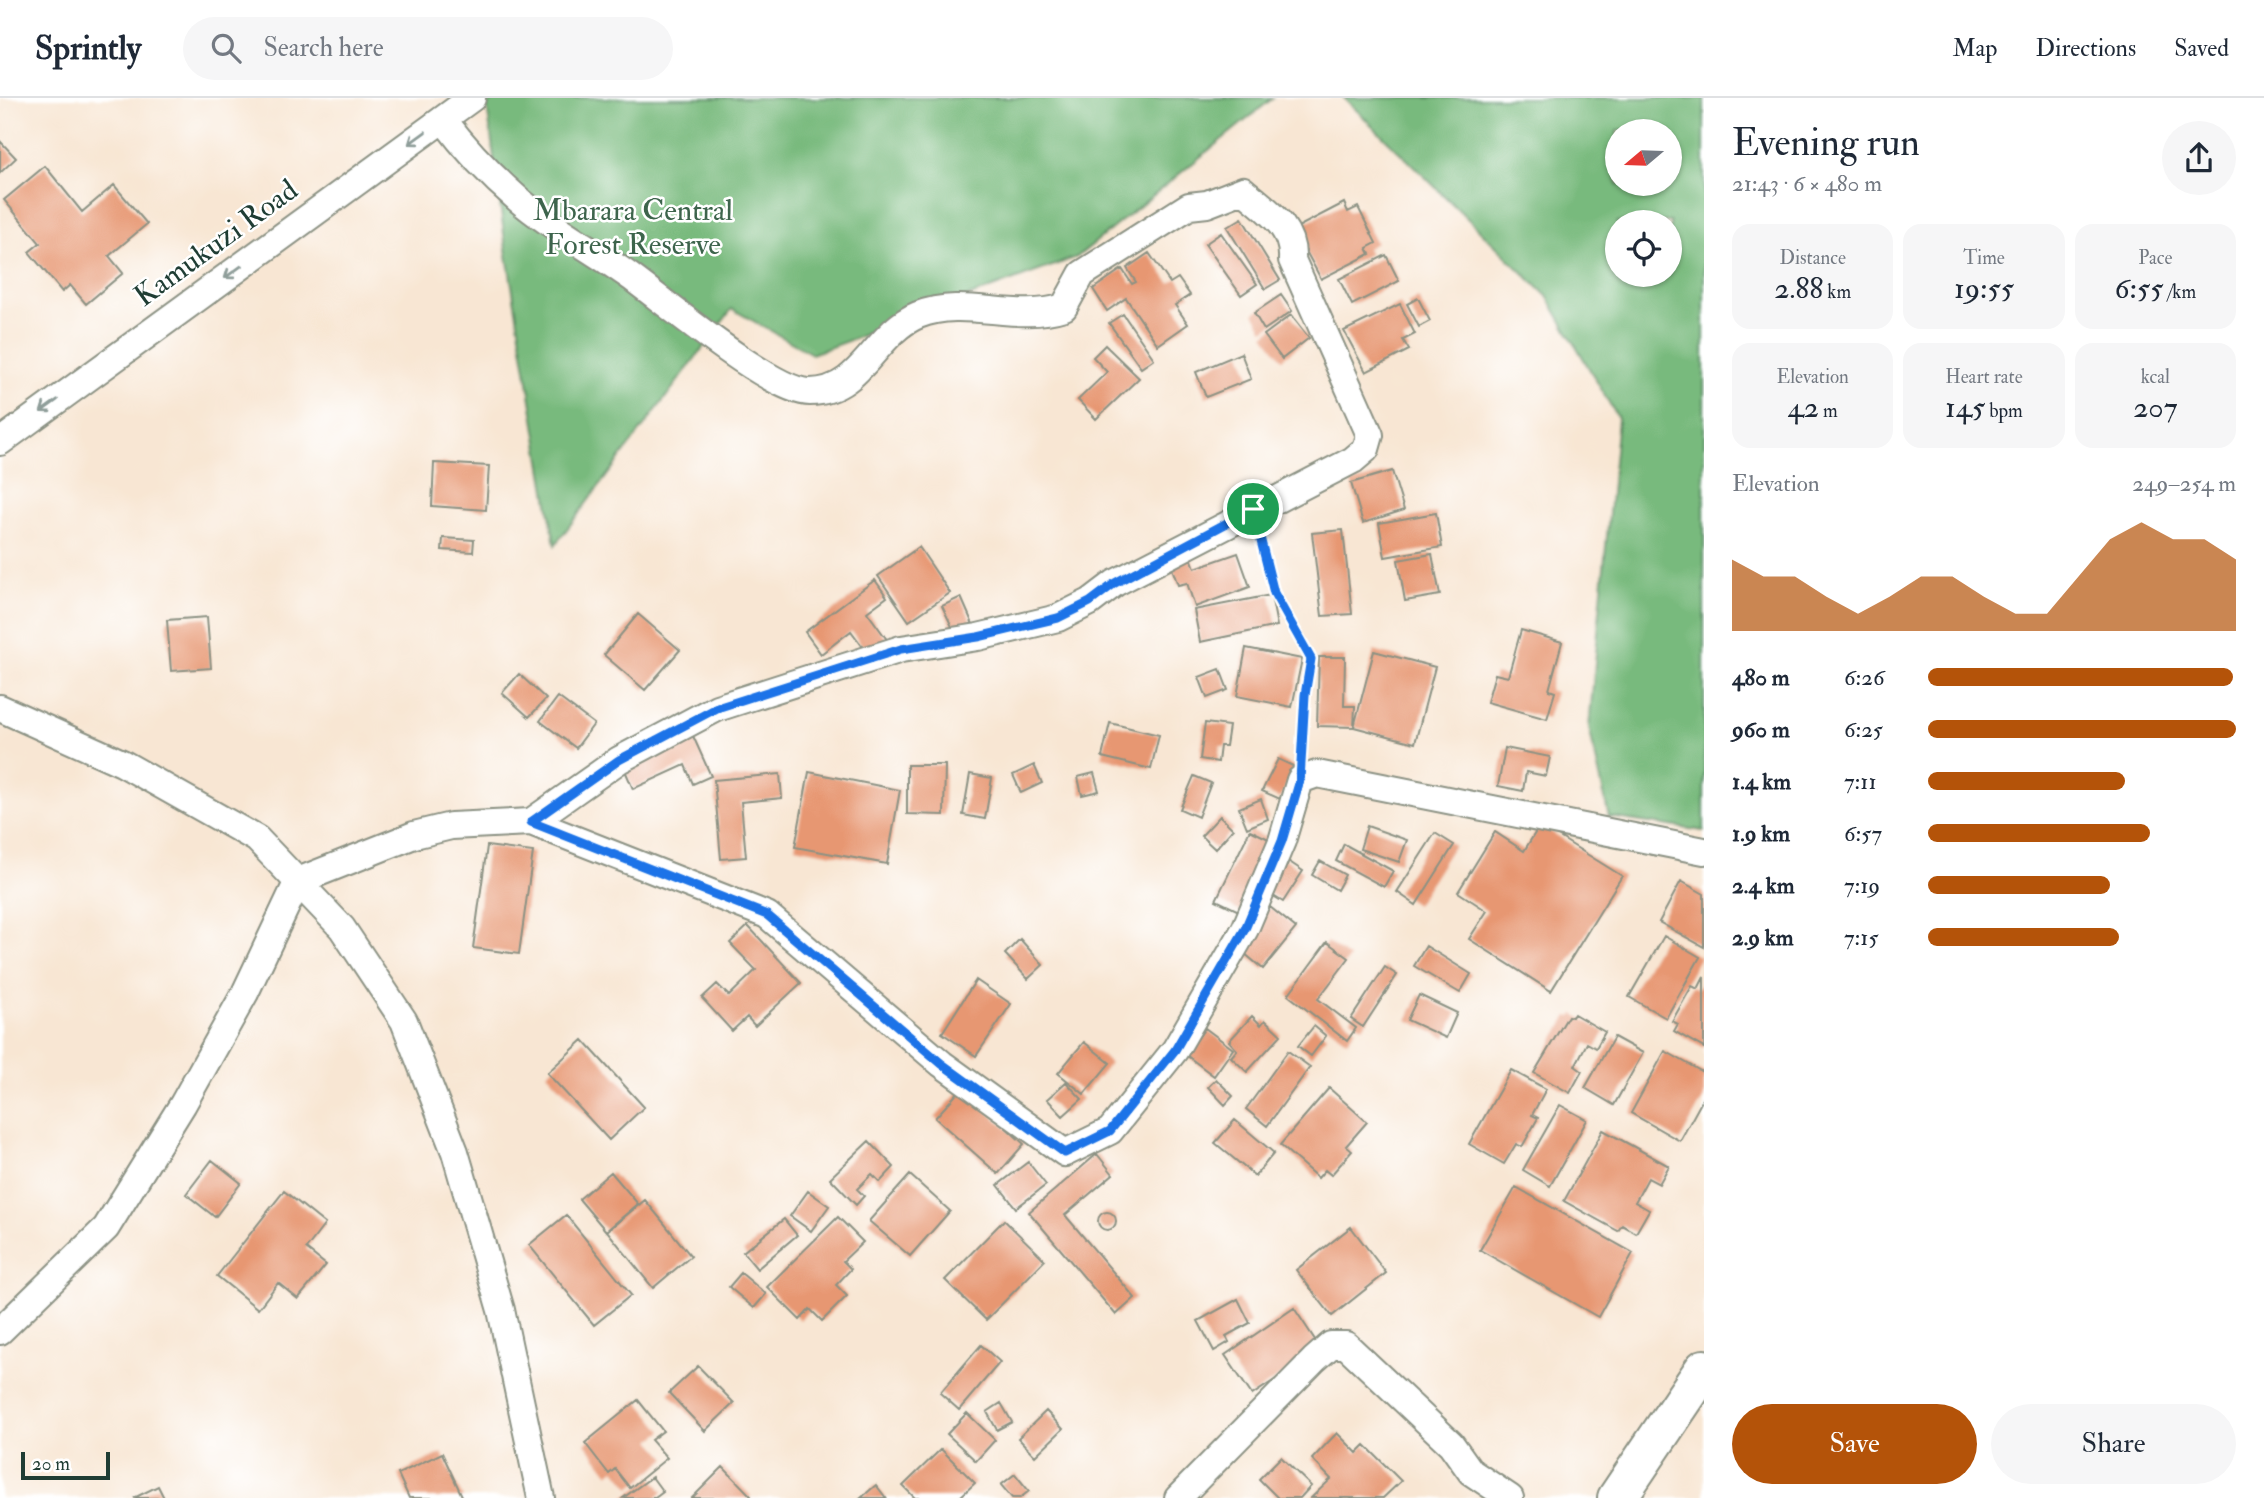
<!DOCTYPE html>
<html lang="en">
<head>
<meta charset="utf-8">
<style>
	:root { --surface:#fff; --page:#f6f6f7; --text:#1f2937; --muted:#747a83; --line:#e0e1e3; --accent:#b45309 }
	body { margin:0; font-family:"IM FELL Double Pica",serif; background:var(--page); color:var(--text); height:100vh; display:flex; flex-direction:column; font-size:26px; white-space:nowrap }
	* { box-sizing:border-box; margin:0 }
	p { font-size:23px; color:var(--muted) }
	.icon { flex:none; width:38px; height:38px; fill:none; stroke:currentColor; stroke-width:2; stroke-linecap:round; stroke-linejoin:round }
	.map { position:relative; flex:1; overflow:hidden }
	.sheet { display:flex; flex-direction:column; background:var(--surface); width:560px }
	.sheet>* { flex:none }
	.needle { width:46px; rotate:251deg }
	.fabs { position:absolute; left:1605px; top:21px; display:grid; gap:14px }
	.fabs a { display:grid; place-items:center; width:77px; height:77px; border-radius:50%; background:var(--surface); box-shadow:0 2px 5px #0004; font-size:35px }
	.scale { position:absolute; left:21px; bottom:18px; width:89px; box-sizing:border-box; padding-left:7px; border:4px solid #1f3d34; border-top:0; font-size:19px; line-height:24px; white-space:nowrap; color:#1f3d34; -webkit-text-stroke:5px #fff; paint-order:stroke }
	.pin { position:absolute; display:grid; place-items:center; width:60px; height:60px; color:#fff; margin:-30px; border:4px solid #fff; border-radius:50%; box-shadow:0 2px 7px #0007 }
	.round { display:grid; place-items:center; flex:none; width:74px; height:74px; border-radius:37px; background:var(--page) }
	.headline { display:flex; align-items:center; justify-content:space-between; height:119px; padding:0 28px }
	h1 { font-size:38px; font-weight:600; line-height:52px }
	.figures { display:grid; grid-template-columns:repeat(3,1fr); gap:10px; height:119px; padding:7px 28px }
	.figures div { display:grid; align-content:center; border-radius:18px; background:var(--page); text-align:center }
	.figures b { font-size:30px; font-weight:600 }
	.figures small { font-size:19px; font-weight:400 }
	.figures p { font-size:19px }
	.chart { height:196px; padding:14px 28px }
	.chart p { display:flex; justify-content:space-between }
	.chart svg { width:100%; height:126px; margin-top:7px; fill:var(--accent); opacity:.7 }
	.button { display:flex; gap:14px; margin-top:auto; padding:14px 28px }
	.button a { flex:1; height:80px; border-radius:42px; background:var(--accent); color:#fff; font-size:28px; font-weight:600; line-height:80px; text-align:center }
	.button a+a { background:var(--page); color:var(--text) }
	ul { padding:0 28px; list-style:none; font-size:23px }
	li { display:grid; grid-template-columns:112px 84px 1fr; align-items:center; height:52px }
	li i { height:18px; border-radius:9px; background:var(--accent) }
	header { display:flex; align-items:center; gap:42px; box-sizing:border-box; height:98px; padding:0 35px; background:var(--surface); border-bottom:2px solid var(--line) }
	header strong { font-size:33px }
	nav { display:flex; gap:38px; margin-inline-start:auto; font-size:24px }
	.search { width:490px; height:63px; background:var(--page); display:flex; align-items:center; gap:18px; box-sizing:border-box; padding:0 24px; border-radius:38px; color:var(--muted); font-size:26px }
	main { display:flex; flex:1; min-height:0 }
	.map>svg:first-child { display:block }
	.forest { fill:#78ba7d; stroke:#4c7c58; stroke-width:2; fill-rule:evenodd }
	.building { fill:#e79772 }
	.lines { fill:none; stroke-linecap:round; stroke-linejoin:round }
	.minor-casing { stroke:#8c9284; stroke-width:30 }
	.primary-casing { stroke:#8c9284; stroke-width:42 }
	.path { stroke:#8c9284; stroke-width:4.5; stroke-dasharray:2 5; stroke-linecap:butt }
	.minor { stroke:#fff; stroke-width:26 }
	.primary { stroke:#fff; stroke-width:38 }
	.oneway { stroke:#8f9e9a }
	.route-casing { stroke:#fff; stroke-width:14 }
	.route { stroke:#1a73e8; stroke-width:9 }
	.labels { text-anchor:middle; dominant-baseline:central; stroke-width:5; stroke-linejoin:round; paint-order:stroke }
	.park-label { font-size:30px; fill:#3d644c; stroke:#fff }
	.street-label { font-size:30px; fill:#1f3d34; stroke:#fff }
</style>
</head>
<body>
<header>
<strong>Sprintly</strong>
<div class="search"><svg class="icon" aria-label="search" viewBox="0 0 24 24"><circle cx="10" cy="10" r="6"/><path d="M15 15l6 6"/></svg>Search here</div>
<nav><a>Map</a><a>Directions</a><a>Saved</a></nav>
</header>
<main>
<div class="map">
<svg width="1704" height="1400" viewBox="0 0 1704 1400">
	<rect width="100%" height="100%" fill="#fff"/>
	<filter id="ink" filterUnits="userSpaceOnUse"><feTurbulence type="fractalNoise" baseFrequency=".0143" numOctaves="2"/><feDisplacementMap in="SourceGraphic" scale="14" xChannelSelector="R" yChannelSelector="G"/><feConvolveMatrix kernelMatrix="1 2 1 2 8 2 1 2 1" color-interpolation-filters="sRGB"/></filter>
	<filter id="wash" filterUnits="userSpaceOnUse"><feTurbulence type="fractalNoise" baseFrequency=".00686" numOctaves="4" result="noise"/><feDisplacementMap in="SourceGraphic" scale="28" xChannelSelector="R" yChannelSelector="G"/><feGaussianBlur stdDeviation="1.57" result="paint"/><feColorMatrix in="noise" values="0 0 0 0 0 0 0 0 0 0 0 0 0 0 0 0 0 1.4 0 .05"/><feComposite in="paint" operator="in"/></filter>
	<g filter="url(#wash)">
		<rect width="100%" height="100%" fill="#f8e6d3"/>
		<path class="forest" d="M 497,0 L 1273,0 L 1077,159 L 812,256 L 732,211 L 555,447 L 506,151 L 487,7 Z
			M 1344,0 L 1704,0 L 1704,733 L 1609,719 L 1589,630 L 1618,320 L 1547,198 ZM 1617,33 L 1670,33 L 1670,86 L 1617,86 ZM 1617,124 L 1670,124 L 1670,177 L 1617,177 Z"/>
		<g id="blocks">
			<path class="building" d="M 0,43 L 16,60 L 0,75 Z
				M 45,68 L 82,114 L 114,87 L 147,126 L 109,158 L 123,175 L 86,206 L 70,187 L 62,194 L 29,154 L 40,145 L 4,102 Z
				M 1344,105 L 1348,114 L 1358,109 L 1376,145 L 1367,150 L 1370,156 L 1321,181 L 1294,131 Z
				M 1242,120 L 1280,182 L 1265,191 L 1227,129 Z
				M 1221,135 L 1257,186 L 1241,197 L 1205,146 Z
				M 1149,155 L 1170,185 L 1178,180 L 1190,197 L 1175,207 L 1188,226 L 1158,247 L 1126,200 L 1107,213 L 1093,191 L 1122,171 L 1132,186 L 1136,184 L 1127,170 Z
				M 1386,157 L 1399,183 L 1352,207 L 1339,181 Z
				M 1281,197 L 1292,213 L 1264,232 L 1254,215 Z
				M 1418,200 L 1430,223 L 1419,229 L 1407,206 Z
				M 1400,206 L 1415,236 L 1403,242 L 1409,252 L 1366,274 L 1344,233 Z
				M 1123,216 L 1154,261 L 1141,270 L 1109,225 Z
				M 1291,217 L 1309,240 L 1282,261 L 1264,237 Z
				M 1105,247 L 1139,280 L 1096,321 L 1078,302 L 1107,274 L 1093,259 Z
				M 1241,255 L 1251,281 L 1206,299 L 1196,274 Z
				M 434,365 L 489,368 L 486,412 L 432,408 Z
				M 1392,373 L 1404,412 L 1363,425 L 1351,385 Z
				M 1436,415 L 1442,449 L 1385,459 L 1379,425 Z
				M 1343,432 L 1352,516 L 1322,518 L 1312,435 Z
				M 443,440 L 474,442 L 473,454 L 442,452 Z
				M 919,449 L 950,495 L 909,523 L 878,478 Z
				M 1189,454 L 1195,470 L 1238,455 L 1250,489 L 1195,509 L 1187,485 L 1178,487 L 1169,462 Z
				M 1432,456 L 1440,497 L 1405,503 L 1398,462 Z
				M 875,482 L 887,499 L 867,514 L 888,543 L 869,557 L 851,533 L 821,556 L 805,534 Z
				M 1271,497 L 1277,528 L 1200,544 L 1194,512 Z
				M 961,499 L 975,531 L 957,539 L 942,508 Z
				M 638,516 L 680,552 L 645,592 L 604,557 Z
				M 207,519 L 211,570 L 171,573 L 167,522 Z
				M 1521,532 L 1562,544 L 1549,592 L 1555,594 L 1547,621 L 1487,604 L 1495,576 L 1508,579 Z
				M 1246,550 L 1302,561 L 1292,609 L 1237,598 Z
				M 1374,553 L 1435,569 L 1415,645 L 1354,629 Z
				M 1319,559 L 1345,559 L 1344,608 L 1355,608 L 1354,629 L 1317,628 Z
				M 1220,571 L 1228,592 L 1207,600 L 1199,579 Z
				M 519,576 L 546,601 L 529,619 L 502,595 Z
				M 558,599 L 594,626 L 576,650 L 540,623 Z
				M 1110,625 L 1159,637 L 1151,671 L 1102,659 Z
				M 1205,625 L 1229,628 L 1226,648 L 1220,648 L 1218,664 L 1200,661 Z
				M 693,638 L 711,678 L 693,686 L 685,667 L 633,691 L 624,670 Z
				M 1505,650 L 1550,659 L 1546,678 L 1526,674 L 1523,693 L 1498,688 Z
				M 1278,661 L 1295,669 L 1280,701 L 1262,693 Z
				M 907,667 L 945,667 L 944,717 L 907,716 Z
				M 1034,667 L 1042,685 L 1021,695 L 1013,677 Z
				M 809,674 L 900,692 L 887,766 L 795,749 Z
				M 1094,675 L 1099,693 L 1082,697 L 1078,679 Z
				M 780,676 L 782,700 L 741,704 L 746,759 L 721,761 L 714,682 Z
				M 970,676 L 992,680 L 985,721 L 963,717 Z
				M 1194,678 L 1211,685 L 1198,719 L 1180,711 Z
				M 1261,701 L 1268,721 L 1247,730 L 1239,710 Z
				M 1220,718 L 1233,731 L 1215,751 L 1201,738 Z
				M 1540,727 L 1622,778 L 1551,893 L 1469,841 L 1487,813 L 1458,794 L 1495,734 L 1524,753 Z
				M 1367,728 L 1407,742 L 1399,764 L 1360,751 Z
				M 1250,732 L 1279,746 L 1245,816 L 1216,802 Z
				M 1435,735 L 1454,747 L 1416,807 L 1397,794 Z
				M 1344,746 L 1393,773 L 1384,789 L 1336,763 Z
				M 487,748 L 533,754 L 519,856 L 473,850 Z
				M 1282,759 L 1303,773 L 1283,804 L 1262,791 Z
				M 1320,763 L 1345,777 L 1337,792 L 1312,777 Z
				M 1681,783 L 1704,796 L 1704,849 L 1659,824 Z
				M 1270,809 L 1296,830 L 1263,871 L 1237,849 Z
				M 748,828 L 801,885 L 755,928 L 747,919 L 732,933 L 702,900 L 717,886 L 729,898 L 756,872 L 730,845 Z
				M 1664,838 L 1700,859 L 1666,920 L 1629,899 Z
				M 1020,841 L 1043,867 L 1028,881 L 1005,856 Z
				M 1327,844 L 1349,860 L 1318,901 L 1356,930 L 1347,943 L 1288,897 Z
				M 1426,848 L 1471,876 L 1460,895 L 1414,868 Z
				M 1385,869 L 1397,877 L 1363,929 L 1351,921 Z
				M 1704,879 L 1704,950 L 1674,933 L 1678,926 L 1672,923 L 1692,888 L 1698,891 Z
				M 976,882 L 1011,906 L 976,958 L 942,935 Z
				M 1419,897 L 1457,915 L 1446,940 L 1407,922 Z
				M 1574,916 L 1605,934 L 1596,950 L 1587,945 L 1575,968 L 1582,973 L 1570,995 L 1534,975 L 1568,918 L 1572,919 Z
				M 1252,918 L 1261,927 L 1265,922 L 1281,937 L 1247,974 L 1231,959 L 1237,952 L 1229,943 Z
				M 1314,928 L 1326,938 L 1311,958 L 1298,948 Z
				M 1205,930 L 1233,951 L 1214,978 L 1186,957 Z
				M 1614,939 L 1643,955 L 1614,1007 L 1585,990 Z
				M 583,942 L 644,1009 L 609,1042 L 547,975 Z
				M 1084,944 L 1110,965 L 1084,996 L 1058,975 Z
				M 1288,953 L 1310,969 L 1267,1028 L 1246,1011 Z
				M 1665,953 L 1704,975 L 1704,999 L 1680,1043 L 1631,1015 Z
				M 1511,972 L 1546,991 L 1532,1017 L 1538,1020 L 1522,1049 L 1516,1046 L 1504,1066 L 1469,1046 Z
				M 1216,981 L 1233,998 L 1225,1007 L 1208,989 Z
				M 1066,984 L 1082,1001 L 1063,1018 L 1047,1001 Z
				M 962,990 L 1024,1046 L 998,1076 L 935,1020 Z
				M 1329,990 L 1367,1024 L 1346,1048 L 1352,1053 L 1331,1077 L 1325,1072 L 1318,1080 L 1280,1047 Z
				M 1560,1007 L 1587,1022 L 1550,1088 L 1523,1072 Z
				M 1235,1022 L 1274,1055 L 1255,1078 L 1215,1045 Z
				M 1603,1032 L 1669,1068 L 1659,1086 L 1648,1080 L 1635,1104 L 1649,1112 L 1636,1135 L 1622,1127 L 1618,1133 L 1564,1103 Z
				M 869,1043 L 894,1069 L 880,1084 L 872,1076 L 857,1091 L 864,1098 L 856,1107 L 830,1080 Z
				M 1097,1056 L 1113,1076 L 1065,1117 L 1135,1200 L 1116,1217 L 1029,1114 Z
				M 212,1062 L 241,1085 L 215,1119 L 186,1096 Z
				M 1028,1064 L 1046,1087 L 1016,1110 L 998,1087 Z
				M 611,1074 L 638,1106 L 606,1133 L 579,1101 Z
				M 910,1077 L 950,1113 L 910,1158 L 869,1123 Z
				M 1516,1089 L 1633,1155 L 1598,1219 L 1480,1152 Z
				M 284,1093 L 325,1126 L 306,1151 L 326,1167 L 298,1201 L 278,1185 L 258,1211 L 217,1178 Z
				M 808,1093 L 829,1108 L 811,1133 L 790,1118 Z
				M 645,1102 L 691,1158 L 653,1190 L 607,1133 Z
				M1098 1123a9 9 0 1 1 18 0a9 9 0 1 1-18 0Z
				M 566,1117 L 631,1197 L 594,1227 L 529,1147 Z
				M 838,1119 L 863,1144 L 843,1163 L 851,1171 L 836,1187 L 847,1198 L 822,1223 L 810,1211 L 800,1222 L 767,1189 Z
				M 784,1121 L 797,1137 L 757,1171 L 743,1154 Z
				M 1004,1122 L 1045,1162 L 986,1222 L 945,1182 Z
				M 1351,1129 L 1386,1175 L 1332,1218 L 1296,1172 Z
				M 741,1175 L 766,1196 L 754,1210 L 729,1189 Z
				M 1238,1201 L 1250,1225 L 1226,1238 L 1229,1244 L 1214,1253 L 1198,1223 Z
				M 1294,1210 L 1321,1251 L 1252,1297 L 1225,1257 Z
				M 981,1247 L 1000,1264 L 959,1312 L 940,1295 Z
				M 698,1268 L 734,1305 L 705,1333 L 669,1295 Z
				M 638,1302 L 663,1333 L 651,1342 L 667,1360 L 630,1390 L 615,1371 L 609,1376 L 585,1345 Z
				M 1001,1305 L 1012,1324 L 997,1332 L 987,1314 Z
				M 1046,1313 L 1063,1331 L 1035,1358 L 1018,1340 Z
				M 967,1315 L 995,1342 L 976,1363 L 947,1336 Z
				M 1337,1335 L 1357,1355 L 1365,1347 L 1401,1383 L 1383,1400 L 1311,1400 L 1331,1381 L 1312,1361 Z
				M 941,1351 L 975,1385 L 959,1400 L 915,1400 L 903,1388 Z
				M 442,1355 L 463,1400 L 409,1400 L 398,1376 Z
				M 1281,1359 L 1311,1388 L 1300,1400 L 1278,1400 L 1259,1381 Z
				M 723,1369 L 751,1398 L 749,1400 L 692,1400 Z
				M 1015,1376 L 1029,1393 L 1020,1400 L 1012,1400 L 1001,1387 Z
				M 652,1379 L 663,1394 L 655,1400 L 623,1400 Z
				M 876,1387 L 886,1400 L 861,1400 Z
				M 158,1388 L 164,1400 L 134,1400 Z"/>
		</g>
	</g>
	<g filter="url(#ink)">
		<use href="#blocks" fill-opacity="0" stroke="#8c9284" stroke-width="2"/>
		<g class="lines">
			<g class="minor-casing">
				<path id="minor" d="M 443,21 C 466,52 490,77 519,102 C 552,130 593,152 628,177 C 663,202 773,295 810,294 C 862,294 874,235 918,217 C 966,198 1014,225 1064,209 L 1082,176 L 1189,108 L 1207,106 L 1243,92 C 1266,112 1294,128 1292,162 L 1370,337 L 1366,351 L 1353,362 L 1115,485 L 1090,504 L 1058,520 L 978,539 L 901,551 L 717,610 L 619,662 L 531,724
					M 0,344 L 472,0
					M 0,610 L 122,665 L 257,741 L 342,830 L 404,923 L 455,1054 L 501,1212 L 541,1400
					M 0,1233 L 106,1130 L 183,1006 L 245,895 L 298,783 L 414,737 L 451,728 L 531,724 L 767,817 L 942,966 L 1065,1055 L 1110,1033 L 1175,952 L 1245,831 L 1282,743 L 1300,682 L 1317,676 L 1704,753
					M 1178,1400 L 1314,1262 L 1331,1247 L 1346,1247 L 1451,1346 L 1471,1374 L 1510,1400"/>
			</g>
			<g class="primary-casing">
				<path id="primary" d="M 1617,1400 L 1704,1271"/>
			</g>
			<path class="path" d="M 1260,440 L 1274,495 L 1311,561 L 1305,597 L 1303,653"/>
			<use href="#minor" class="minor"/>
			<use href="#primary" class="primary"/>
		</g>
		<defs><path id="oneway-shaft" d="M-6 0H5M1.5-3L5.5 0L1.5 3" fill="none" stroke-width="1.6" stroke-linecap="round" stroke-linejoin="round" transform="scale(1.75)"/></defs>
		<g class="oneway">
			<use href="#oneway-shaft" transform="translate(417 40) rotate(144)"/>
			<use href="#oneway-shaft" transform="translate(233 174) rotate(144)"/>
			<use href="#oneway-shaft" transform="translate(49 308) rotate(144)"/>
		</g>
	</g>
	<g class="lines" filter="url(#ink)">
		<g class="route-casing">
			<path id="route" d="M 1253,411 L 1274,495 L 1311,561 L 1305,597 L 1300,682 L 1282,743 L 1245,831 L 1175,952 L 1110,1033 L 1065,1055 L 942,966 L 767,817 L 531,724 L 619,662 L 717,610 L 901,551 L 978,539 L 1058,520 L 1090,504 L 1115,485 Z"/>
		</g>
		<use href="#route" class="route"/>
	</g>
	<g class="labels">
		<g class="park-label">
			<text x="633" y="112">Mbarara Central<tspan x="633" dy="34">Forest Reserve</tspan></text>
		</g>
		<g class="street-label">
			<text transform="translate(216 145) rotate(-36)">Kamukuzi Road</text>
		</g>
	</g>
</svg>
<div class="fabs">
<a><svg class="needle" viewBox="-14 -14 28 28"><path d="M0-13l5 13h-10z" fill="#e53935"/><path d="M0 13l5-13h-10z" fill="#747a83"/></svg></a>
<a><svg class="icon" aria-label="locate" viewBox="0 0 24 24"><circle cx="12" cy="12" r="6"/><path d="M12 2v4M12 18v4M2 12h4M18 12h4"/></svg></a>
</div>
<div class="scale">20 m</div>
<div class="pin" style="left:1253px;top:411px;background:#1e9e55"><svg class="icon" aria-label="arrive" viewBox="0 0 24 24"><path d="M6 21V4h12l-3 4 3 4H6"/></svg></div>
</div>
<section class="sheet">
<div class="headline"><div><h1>Evening run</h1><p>21:43 · 6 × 480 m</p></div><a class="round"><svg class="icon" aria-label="share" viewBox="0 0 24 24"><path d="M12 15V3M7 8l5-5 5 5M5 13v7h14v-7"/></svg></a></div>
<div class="figures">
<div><p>Distance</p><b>2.88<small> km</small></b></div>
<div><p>Time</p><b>19:55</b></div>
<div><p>Pace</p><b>6:55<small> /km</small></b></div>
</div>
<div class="figures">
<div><p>Elevation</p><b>42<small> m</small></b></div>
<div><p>Heart rate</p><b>145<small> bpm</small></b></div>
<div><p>kcal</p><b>207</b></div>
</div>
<div class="chart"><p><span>Elevation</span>249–254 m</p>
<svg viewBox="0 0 160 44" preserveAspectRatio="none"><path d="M0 44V19L10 25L20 25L30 32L40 38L50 32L60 25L70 25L80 32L90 38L100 38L110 25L120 12L130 6L140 12L150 12L160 19V44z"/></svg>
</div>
<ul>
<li><b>480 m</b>6:26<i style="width:99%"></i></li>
<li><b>960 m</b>6:25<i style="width:100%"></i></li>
<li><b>1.4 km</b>7:11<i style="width:64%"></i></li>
<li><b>1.9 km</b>6:57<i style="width:72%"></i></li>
<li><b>2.4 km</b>7:19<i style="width:59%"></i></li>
<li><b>2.9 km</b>7:15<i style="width:62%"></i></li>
</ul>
<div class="button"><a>Save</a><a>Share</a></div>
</section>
</main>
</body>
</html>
